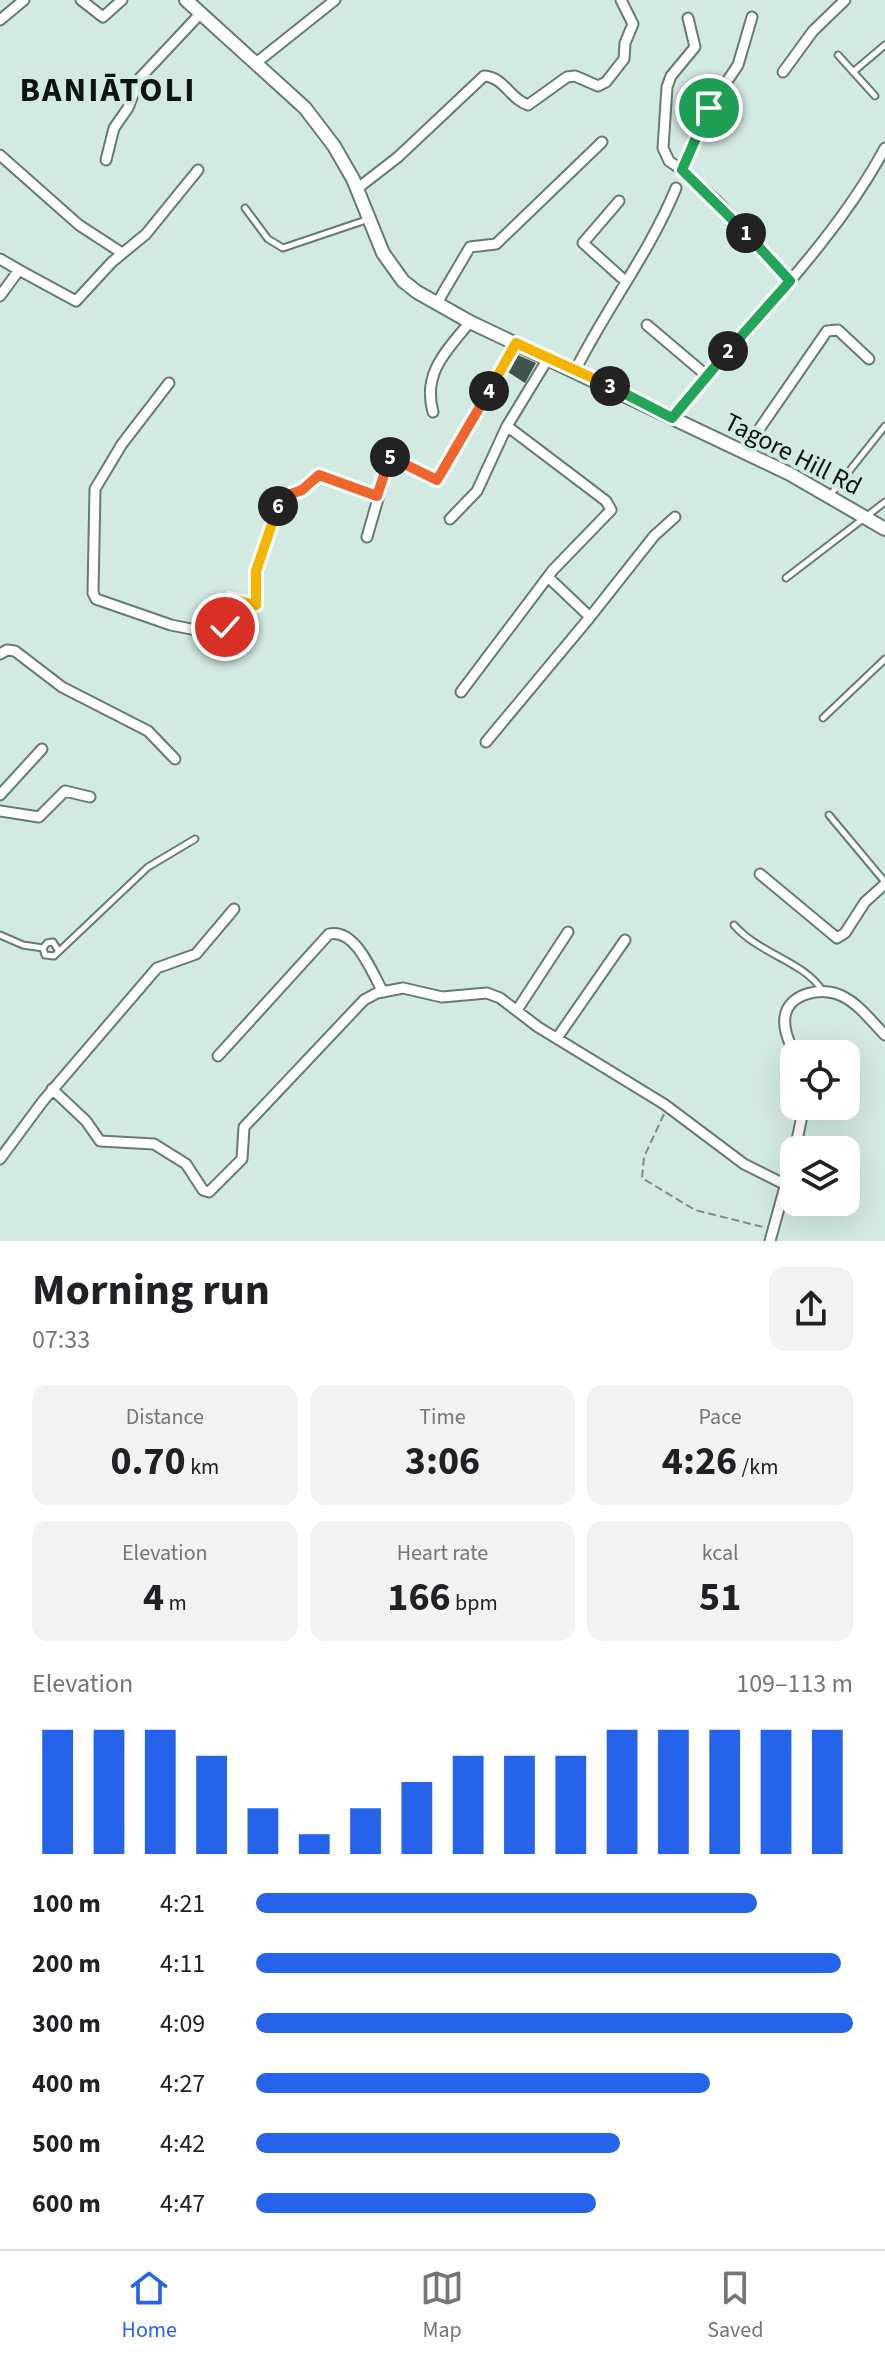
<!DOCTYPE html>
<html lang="en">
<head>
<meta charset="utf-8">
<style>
	:root { --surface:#fff; --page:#f2f2f2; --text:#202124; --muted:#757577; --line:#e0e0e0; --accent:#2563eb }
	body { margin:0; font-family:"Source Sans 3",sans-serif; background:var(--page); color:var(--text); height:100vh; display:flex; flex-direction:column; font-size:30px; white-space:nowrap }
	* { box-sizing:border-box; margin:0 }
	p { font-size:26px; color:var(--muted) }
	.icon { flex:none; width:44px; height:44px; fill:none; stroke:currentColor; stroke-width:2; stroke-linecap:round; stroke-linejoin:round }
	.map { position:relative; height:1241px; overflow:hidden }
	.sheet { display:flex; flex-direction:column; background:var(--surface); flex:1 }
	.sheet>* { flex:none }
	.buttons { position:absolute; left:780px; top:1040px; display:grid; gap:16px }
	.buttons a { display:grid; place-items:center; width:80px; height:80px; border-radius:16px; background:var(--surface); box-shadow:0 8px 32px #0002; font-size:40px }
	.pin { position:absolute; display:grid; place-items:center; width:68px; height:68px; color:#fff; margin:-34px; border:4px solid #fff; border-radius:50%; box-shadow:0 2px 8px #0007 }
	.km { position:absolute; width:40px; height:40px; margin:-20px; border-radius:50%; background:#222; color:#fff; font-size:22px; line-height:40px; text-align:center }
	.round { display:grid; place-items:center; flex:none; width:84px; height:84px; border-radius:16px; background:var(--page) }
	.summary { display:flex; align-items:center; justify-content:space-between; height:136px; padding:0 32px }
	h1 { font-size:44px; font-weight:700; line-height:60px }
	.figures { display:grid; grid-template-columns:repeat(3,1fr); gap:12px; height:136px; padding:8px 32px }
	.figures div { display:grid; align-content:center; border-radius:16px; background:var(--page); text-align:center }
	.figures b { font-size:40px; font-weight:700 }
	.figures small { font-size:22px; font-weight:400 }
	.figures p { font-size:22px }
	.chart { height:224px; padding:16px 32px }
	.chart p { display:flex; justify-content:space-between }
	.chart svg { width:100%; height:144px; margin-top:8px; stroke:var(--accent); stroke-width:6 }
	ul { padding:0 32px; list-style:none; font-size:26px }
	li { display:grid; grid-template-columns:128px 96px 1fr; align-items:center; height:60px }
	li i { height:20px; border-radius:10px; background:var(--accent) }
	.tabs { display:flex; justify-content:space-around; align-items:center; height:112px; border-top:2px solid var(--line); background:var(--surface); font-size:22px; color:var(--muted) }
	.tabs a { display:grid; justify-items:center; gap:4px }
	.tabs .on { color:var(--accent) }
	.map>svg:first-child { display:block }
	.building { fill:#41544e }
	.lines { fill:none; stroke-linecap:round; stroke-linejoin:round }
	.lane-casing { stroke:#677b75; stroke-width:9 }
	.street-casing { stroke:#677b75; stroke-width:13 }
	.secondary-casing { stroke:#677b75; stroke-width:16 }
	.path { stroke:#7e8f89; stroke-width:2; stroke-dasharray:8 4; stroke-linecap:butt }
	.lane { stroke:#fff; stroke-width:5 }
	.street { stroke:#fff; stroke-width:9 }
	.secondary { stroke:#fff; stroke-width:12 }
	.split-1-casing { stroke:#fff; stroke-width:16 }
	.split-2-casing { stroke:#fff; stroke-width:16 }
	.split-3-casing { stroke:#fff; stroke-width:16 }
	.split-4-casing { stroke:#fff; stroke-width:16 }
	.split-5-casing { stroke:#fff; stroke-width:16 }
	.split-6-casing { stroke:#fff; stroke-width:16 }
	.split-7-casing { stroke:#fff; stroke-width:16 }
	.split-1 { stroke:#22a559; stroke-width:10 }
	.split-2 { stroke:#22a559; stroke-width:10 }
	.split-3 { stroke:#22a559; stroke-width:10 }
	.split-4 { stroke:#f5b400; stroke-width:10 }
	.split-5 { stroke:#f0652b; stroke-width:10 }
	.split-6 { stroke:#f0652b; stroke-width:10 }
	.split-7 { stroke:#f5b400; stroke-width:10 }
	.labels { text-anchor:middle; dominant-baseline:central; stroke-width:8; stroke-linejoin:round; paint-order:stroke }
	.street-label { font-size:26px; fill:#0c1411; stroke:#d3eae2 }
	.district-label { font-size:34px; font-weight:bold; letter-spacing:2px; fill:#0c1411; stroke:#d3eae2 }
</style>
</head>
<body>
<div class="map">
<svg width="885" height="1241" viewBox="0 0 885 1241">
	<rect width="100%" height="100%" fill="#d3eae2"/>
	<path class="building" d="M 518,355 L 536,363 L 525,383 L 508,372 Z"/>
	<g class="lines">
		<g class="lane-casing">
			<path id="lane" d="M 838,55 L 875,96
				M 853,72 L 885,45
				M 245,208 L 268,239 L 283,248 L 369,219
				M 831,494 L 885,426
				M 786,578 L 885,502
				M 823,718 L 885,659
				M 829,815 L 885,882
				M 734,925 C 759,954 803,961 822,990
				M 0,935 L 23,945 L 43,948 L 47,943 L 53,942 L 58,950
				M 43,948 L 45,955 L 54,956 L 148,867 L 195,839"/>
		</g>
		<g class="street-casing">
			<path id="street" d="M 81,0 L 103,17 L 122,0
				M 752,17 L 738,65 L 709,108 L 682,170 L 716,200 L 790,281
				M 0,20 L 24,0
				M 256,63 L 335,0
				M 783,72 L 813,31 L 845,0
				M 0,155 L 79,225 L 122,253
				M 106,160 L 114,128 L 128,108 L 139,79 L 200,14
				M 682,170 L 669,161 L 663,148 L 667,87 L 671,76 L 695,47 L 688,18
				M 358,188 L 398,157 L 484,76 C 504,77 510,99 528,105 L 567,77 L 575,76 L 598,86 L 606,82 L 624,59 L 625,43 L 633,24 L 621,0
				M 619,201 L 583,243 L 624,280
				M 0,259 L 19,270 L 0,296
				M 19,270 L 76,301 L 112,262 L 146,234 L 198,170
				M 437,303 L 470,247 L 496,244 L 602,142
				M 647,325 L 706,375
				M 576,369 C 607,307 650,252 676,188
				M 169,383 L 122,444 L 95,489 L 93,593 L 96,599 L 171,625 L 221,635 L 225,630 L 229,599 L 256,605 L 258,562 L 283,497 L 302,490 L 319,475 L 377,496
				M 433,412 C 422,373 447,350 470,322
				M 672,418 C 743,328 830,250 885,148
				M 744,451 L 827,331 L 838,330 L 869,359
				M 450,519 L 477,491 L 507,426 L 549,357
				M 367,537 L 390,457 L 437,480 L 516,343
				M 590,617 L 654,536 L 675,517
				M 0,654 L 7,650 L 15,651 L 62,687 L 148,731 L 175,759
				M 461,692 L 553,570 L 611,510 L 606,501 L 507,426
				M 486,742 L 590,617 L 548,577
				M 0,795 L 42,749
				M 0,811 L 39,817 L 65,791 L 90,797
				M 760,874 L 837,938 L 845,933 L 865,902 L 885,884
				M 517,1010 L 568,932
				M 557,1038 L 625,940
				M 794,1054 C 790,1043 783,1030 785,1017 C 788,993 823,986 842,996 C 859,1004 872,1022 885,1035
				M 218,1056 L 329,934 C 356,928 372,973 383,992
				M 52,1089 L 86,1121 L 100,1141 L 154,1144 L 186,1164 L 203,1190 L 209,1192 L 242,1159 L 244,1127 L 364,1000 L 377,993 L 403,988 L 442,997 L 487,993 L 500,998 L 538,1027 L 664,1104 L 744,1164 L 786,1185
				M 795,1150 L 804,1106
				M 0,1159 L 43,1101 L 157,968 L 196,954 L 234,909
				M 770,1241 L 794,1154"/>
		</g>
		<g class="secondary-casing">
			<path id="secondary" d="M 186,0 L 305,108 L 334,146 L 353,179 L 383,253 L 403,281 L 417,292 L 470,322 L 790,474 L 885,529"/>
		</g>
		<path class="path" d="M 664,1114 L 644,1157 L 642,1178 L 695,1210 L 763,1227"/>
		<use href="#lane" class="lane"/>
		<use href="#street" class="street"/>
		<use href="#secondary" class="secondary"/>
	</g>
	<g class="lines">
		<g class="split-1-casing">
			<path id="split-1" d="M 709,108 L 682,170 L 746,233"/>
		</g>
		<g class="split-2-casing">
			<path id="split-2" d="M 728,351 L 790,281 L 746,233"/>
		</g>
		<g class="split-3-casing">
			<path id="split-3" d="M 610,386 L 672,418 L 728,351"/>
		</g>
		<g class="split-4-casing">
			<path id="split-4" d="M 489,391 L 516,343 L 610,386"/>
		</g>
		<g class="split-5-casing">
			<path id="split-5" d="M 390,457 L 437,480 L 489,391"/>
		</g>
		<g class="split-6-casing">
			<path id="split-6" d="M 278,506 L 283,497 L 302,490 L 319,475 L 377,496 L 390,457"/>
		</g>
		<g class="split-7-casing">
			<path id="split-7" d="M 225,627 L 229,599 L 256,605 L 256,571 L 278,506"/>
		</g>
		<use href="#split-1" class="split-1"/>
		<use href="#split-2" class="split-2"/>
		<use href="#split-3" class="split-3"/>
		<use href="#split-4" class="split-4"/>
		<use href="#split-5" class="split-5"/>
		<use href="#split-6" class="split-6"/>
		<use href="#split-7" class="split-7"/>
	</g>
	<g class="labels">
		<g class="street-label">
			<text transform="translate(793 454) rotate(27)">Tagore Hill Rd</text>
		</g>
		<g class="district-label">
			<text x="108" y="90">BANIĀTOLI</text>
		</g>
	</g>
</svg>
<div class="buttons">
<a><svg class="icon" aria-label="locate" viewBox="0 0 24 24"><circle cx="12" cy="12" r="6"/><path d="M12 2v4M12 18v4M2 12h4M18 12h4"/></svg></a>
<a><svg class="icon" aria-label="layers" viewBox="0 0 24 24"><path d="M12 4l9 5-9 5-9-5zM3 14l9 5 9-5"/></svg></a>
</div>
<div class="pin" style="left:709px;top:108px;background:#1e9e55"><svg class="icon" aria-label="arrive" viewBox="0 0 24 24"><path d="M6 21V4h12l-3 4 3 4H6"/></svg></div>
<div class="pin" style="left:225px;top:627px;background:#d93025"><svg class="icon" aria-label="check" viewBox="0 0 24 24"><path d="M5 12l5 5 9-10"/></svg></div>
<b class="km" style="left:746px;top:233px">1</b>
<b class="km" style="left:728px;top:351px">2</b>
<b class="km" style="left:610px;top:386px">3</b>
<b class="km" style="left:489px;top:391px">4</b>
<b class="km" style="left:390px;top:457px">5</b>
<b class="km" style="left:278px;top:506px">6</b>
</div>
<section class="sheet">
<div class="summary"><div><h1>Morning run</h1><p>07:33</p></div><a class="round"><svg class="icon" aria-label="share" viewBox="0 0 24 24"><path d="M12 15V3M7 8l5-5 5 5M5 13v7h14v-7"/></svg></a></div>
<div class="figures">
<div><p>Distance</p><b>0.70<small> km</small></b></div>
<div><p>Time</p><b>3:06</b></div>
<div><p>Pace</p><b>4:26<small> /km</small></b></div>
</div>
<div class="figures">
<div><p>Elevation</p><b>4<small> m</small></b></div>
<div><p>Heart rate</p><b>166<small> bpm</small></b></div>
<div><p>kcal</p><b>51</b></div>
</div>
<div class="chart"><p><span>Elevation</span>109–113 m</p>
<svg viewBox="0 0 160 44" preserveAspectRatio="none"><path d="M5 44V6M15 44V6M25 44V6M35 44V14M45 44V30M55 44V38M65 44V30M75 44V22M85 44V14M95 44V14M105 44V14M115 44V6M125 44V6M135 44V6M145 44V6M155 44V6"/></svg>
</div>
<ul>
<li><b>100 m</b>4:21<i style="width:84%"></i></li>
<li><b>200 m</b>4:11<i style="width:98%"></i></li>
<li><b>300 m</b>4:09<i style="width:100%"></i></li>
<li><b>400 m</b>4:27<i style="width:76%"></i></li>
<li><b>500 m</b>4:42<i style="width:61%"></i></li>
<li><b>600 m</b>4:47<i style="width:57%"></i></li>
</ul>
</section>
<nav class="tabs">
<a class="on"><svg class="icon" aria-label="home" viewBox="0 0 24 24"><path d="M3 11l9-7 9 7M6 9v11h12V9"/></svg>Home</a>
<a><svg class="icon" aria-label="map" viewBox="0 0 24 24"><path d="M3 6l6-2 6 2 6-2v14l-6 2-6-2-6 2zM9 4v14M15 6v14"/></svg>Map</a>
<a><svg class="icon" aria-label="saved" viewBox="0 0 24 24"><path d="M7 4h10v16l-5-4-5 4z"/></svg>Saved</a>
</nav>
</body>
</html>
